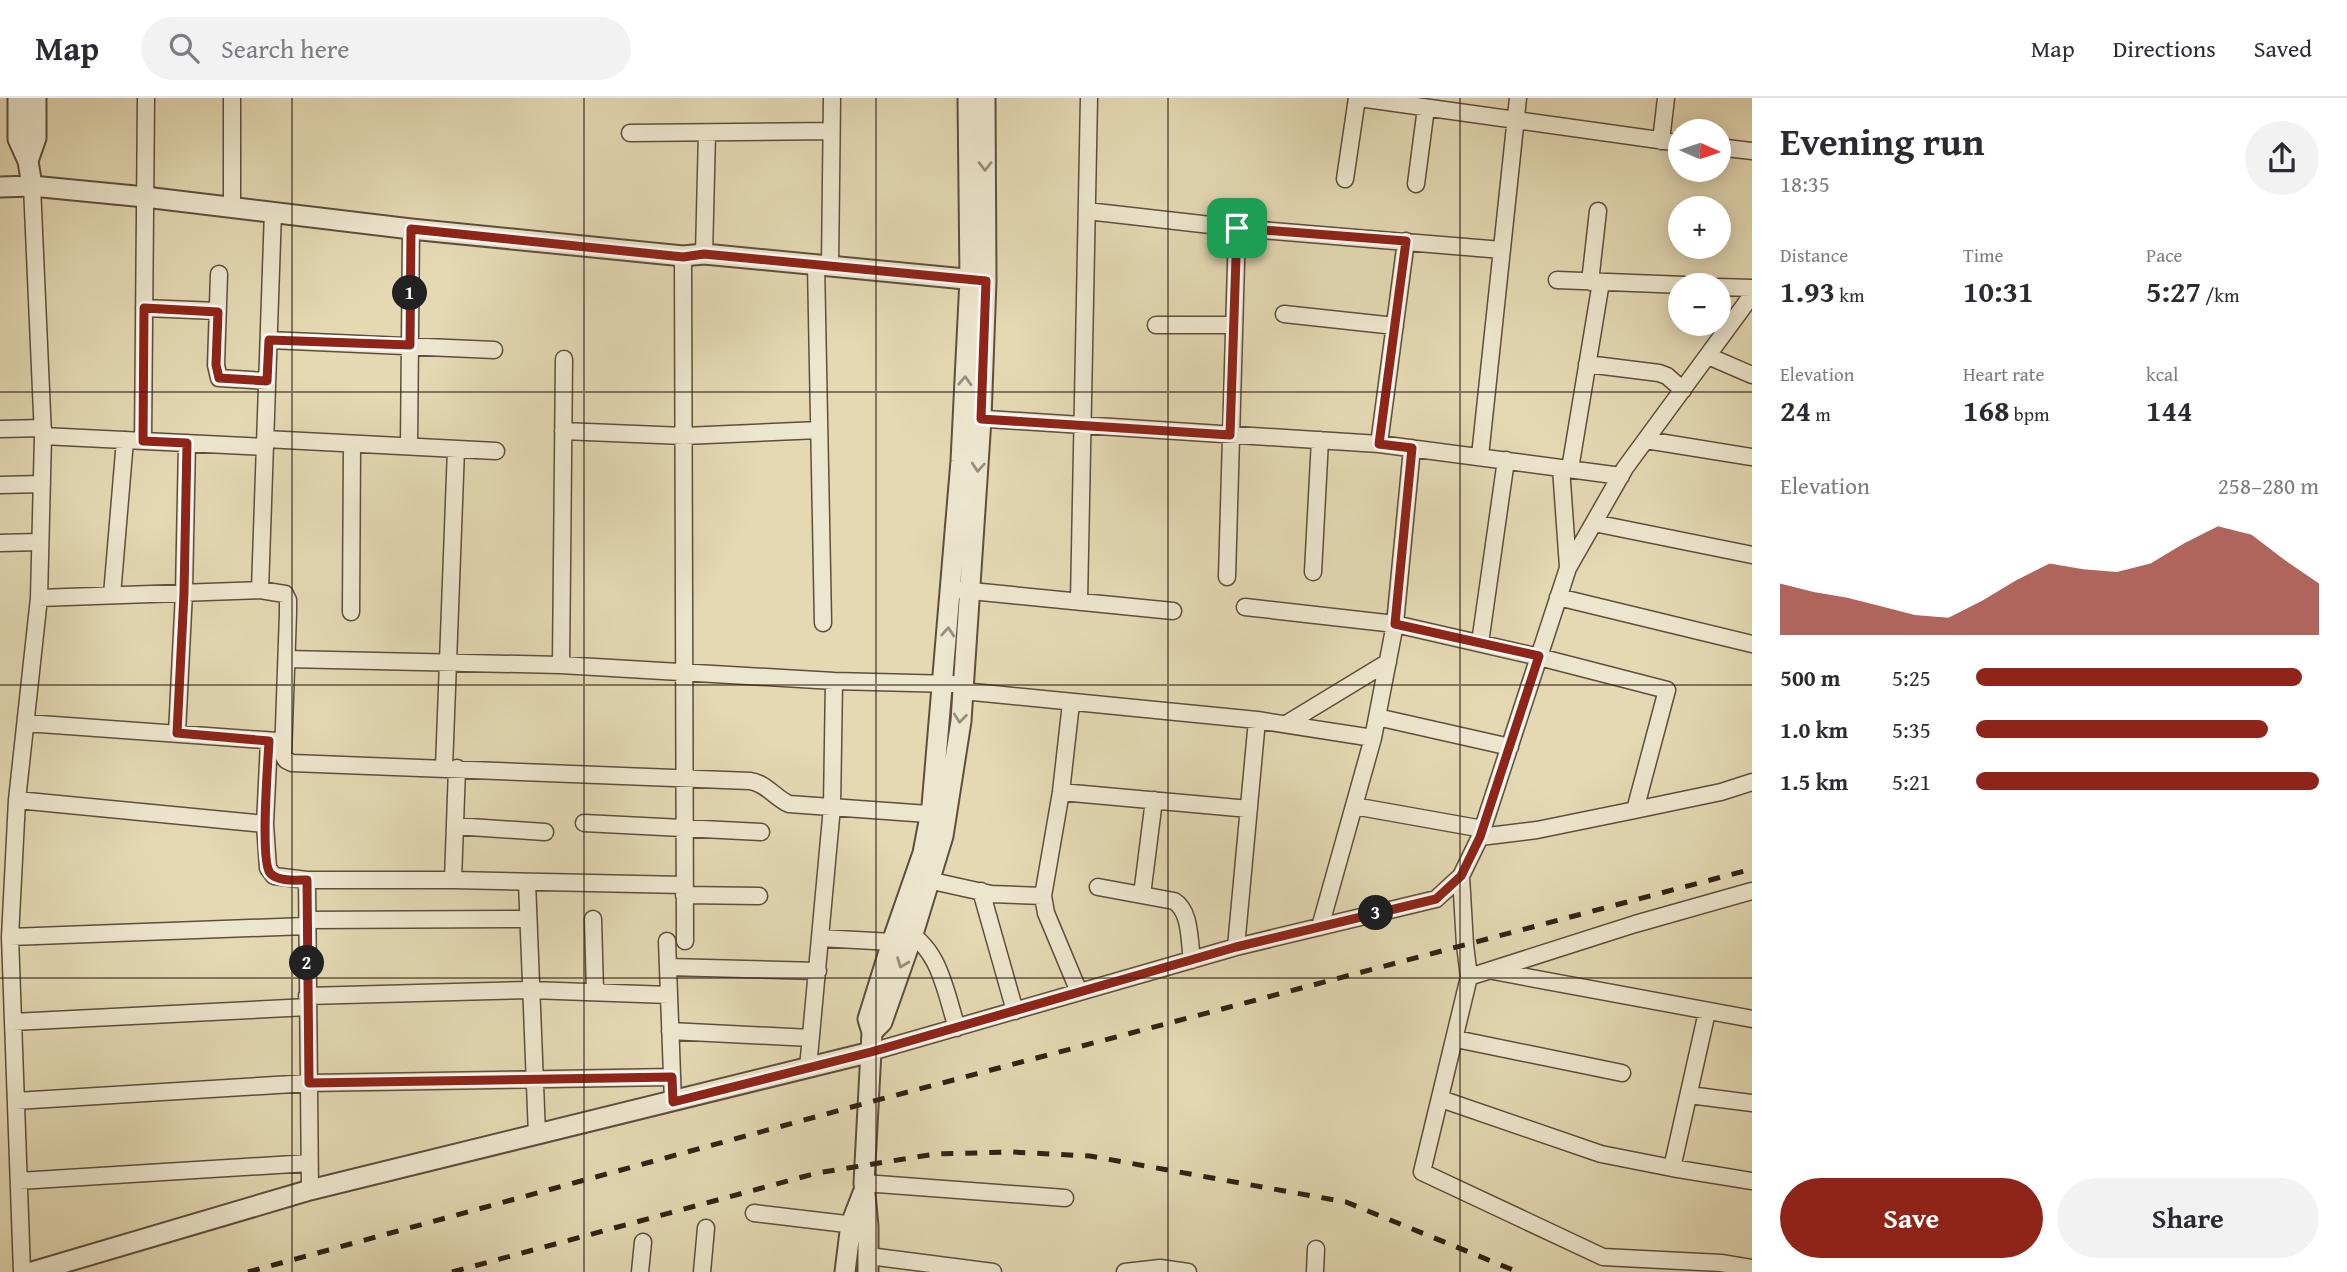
<!DOCTYPE html>
<html lang="en">
<head>
<meta charset="utf-8">
<style>
	:root { --surface:#fff; --page:#f2f2f3; --text:#2b2b33; --muted:#7c7c81; --line:#e1e1e2; --accent:#8f2418 }
	body { margin:0; font-family:"Gentium Book Plus",serif; background:var(--page); color:var(--text); height:100vh; display:flex; flex-direction:column; font-size:26px; white-space:nowrap }
	* { box-sizing:border-box; margin:0 }
	p { font-size:23px; color:var(--muted) }
	.icon { flex:none; width:38px; height:38px; fill:none; stroke:currentColor; stroke-width:2; stroke-linecap:round; stroke-linejoin:round }
	.map { position:relative; flex:1; overflow:hidden }
	.side { display:flex; flex-direction:column; background:var(--surface); width:595px }
	.side>* { flex:none }
	.needle { width:46px; rotate:93deg }
	.fabs { position:absolute; left:1668px; top:21px; display:grid; gap:14px }
	.fabs a { display:grid; place-items:center; width:63px; height:63px; border-radius:50%; background:var(--surface); box-shadow:0 4px 18px #0003; font-size:35px }
	.pin { position:absolute; display:grid; place-items:center; width:60px; height:60px; color:#fff; margin:-30px; border-radius:14px; box-shadow:0 4px 10px #0006 }
	.km { position:absolute; width:35px; height:35px; margin:-18px; border-radius:50%; background:#222; color:#fff; font-size:19px; line-height:35px; text-align:center }
	.round { display:grid; place-items:center; flex:none; width:74px; height:74px; border-radius:37px; background:var(--page) }
	.headline { display:flex; align-items:center; justify-content:space-between; height:119px; padding:0 28px }
	h1 { font-size:38px; font-weight:800; line-height:52px }
	.figures { display:grid; grid-template-columns:repeat(3,1fr); gap:10px; height:119px; padding:7px 28px }
	.figures div { display:grid; align-content:center }
	.figures b { font-size:30px; font-weight:800 }
	.figures small { font-size:19px; font-weight:400 }
	.figures p { font-size:19px }
	.chart { height:196px; padding:14px 28px }
	.chart p { display:flex; justify-content:space-between }
	.chart svg { width:100%; height:126px; margin-top:7px; fill:var(--accent); opacity:.7 }
	.primary-button { display:flex; gap:14px; margin-top:auto; padding:14px 28px }
	.primary-button a { flex:1; height:80px; border-radius:42px; background:var(--accent); color:#fff; font-size:28px; font-weight:800; line-height:80px; text-align:center }
	.primary-button a+a { background:var(--page); color:var(--text) }
	ul { padding:0 28px; list-style:none; font-size:23px }
	li { display:grid; grid-template-columns:112px 84px 1fr; align-items:center; height:52px }
	li i { height:18px; border-radius:9px; background:var(--accent) }
	header { display:flex; align-items:center; gap:42px; box-sizing:border-box; height:98px; padding:0 35px; background:var(--surface); border-bottom:2px solid var(--line) }
	header strong { font-size:33px }
	nav { display:flex; gap:38px; margin-inline-start:auto; font-size:24px }
	.search { width:490px; height:63px; background:var(--page); display:flex; align-items:center; gap:18px; box-sizing:border-box; padding:0 24px; border-radius:38px; color:var(--muted); font-size:26px }
	main { display:flex; flex:1; min-height:0 }
	.map>svg:first-child { display:block }
	.lines { fill:none; stroke-linecap:round; stroke-linejoin:round }
	.minor-casing { stroke:#5e4f3c; stroke-width:19 }
	.tertiary-casing { stroke:#5e4f3c; stroke-width:23 }
	.minor { stroke:#ede6ce; stroke-width:16 }
	.tertiary { stroke:#ede6ce; stroke-width:19 }
	.rail { stroke:#322115; stroke-width:5; stroke-dasharray:12 12; stroke-linecap:butt }
	.oneway { stroke:#998d7b }
	.route-casing { stroke:#fff; stroke-width:14 }
	.route { stroke:#8f2418; stroke-width:9 }
	.grid { fill:none; stroke:#322115; stroke-width:2; stroke-opacity:0.55 }
</style>
</head>
<body>
<header>
<strong>Map</strong>
<div class="search"><svg class="icon" aria-label="search" viewBox="0 0 24 24"><circle cx="10" cy="10" r="6"/><path d="M15 15l6 6"/></svg>Search here</div>
<nav><a>Map</a><a>Directions</a><a>Saved</a></nav>
</header>
<main>
<div class="map">
<svg width="1752" height="1174" viewBox="0 0 1752 1174">
	<rect width="100%" height="100%" fill="#e4d9b3"/>
	<filter id="stains"><feTurbulence type="fractalNoise" baseFrequency=".00286" numOctaves="4"/><feColorMatrix values="0 0 0 0 .2 0 0 0 0 .09 0 0 0 0 .02 0 0 0 .5 -.17"/></filter>
	<radialGradient id="worn" r=".72"><stop offset=".6" stop-color="#630" stop-opacity="0"/><stop offset="1" stop-color="#630" stop-opacity=".3"/></radialGradient>
	<g class="lines">
		<g class="minor-casing">
			<path id="minor" d="M 232,0 L 232,108
				M 1359,0 L 1680,45
				M 630,35 L 831,33
				M 1661,43 L 1666,0
				M 1718,49 L 1752,53
				M 1345,81 L 1357,0
				M 1416,86 L 1426,10
				M 1087,113 L 1237,130 L 1502,152
				M 704,156 L 707,35
				M 683,158 L 685,843
				M 816,166 L 823,525
				M 830,168 L 832,0
				M 219,176 L 216,267 L 219,280 L 267,283
				M 1557,182 L 1684,187
				M 1590,184 L 1598,113
				M 1718,189 L 1752,190
				M 144,210 L 218,213
				M 1284,216 L 1395,228
				M 1156,227 L 1234,227
				M 269,242 L 494,252
				M 1708,258 L 1752,277
				M 1587,266 L 1659,275 L 1667,278 L 1683,292
				M 972,320 L 1379,346 L 1621,378
				M 0,331 L 43,330
				M 563,333 L 684,338 L 819,332
				M 43,338 L 265,349
				M 265,341 L 496,353
				M 1646,342 L 1752,359
				M 143,343 L 146,0
				M 1379,346 L 1406,143
				M 409,348 L 411,131
				M 1480,358 L 1518,0
				M 1561,370 L 1568,469
				M 1570,371 L 1601,184
				M 0,387 L 42,386
				M 1594,425 L 1752,457
				M 0,445 L 40,444
				M 1313,474 L 1320,342
				M 1227,479 L 1237,130
				M 260,492 L 273,113
				M 961,492 L 1173,513
				M 112,497 L 125,342
				M 1558,499 L 1752,546
				M 39,500 L 260,492 L 285,496 L 288,502 L 288,515 L 283,657 L 286,662 L 292,665 L 750,683 C 766,685 775,700 789,706 L 942,717
				M 1079,503 L 1089,0
				M 1245,509 L 1395,526 L 1539,559 L 1667,592 L 1635,712 L 1537,732 L 1480,739
				M 351,514 L 352,347
				M 1480,545 L 1506,362
				M 287,561 L 561,567 L 834,583 L 953,586
				M 561,567 L 564,261
				M 963,593 L 1257,622 L 1373,640
				M 1071,605 L 1061,694 L 1043,798 L 1046,815 L 1079,894
				M 1377,619 L 1510,649
				M 26,625 L 278,643
				M 1286,626 L 1388,564
				M 177,635 L 184,494 L 187,345
				M 269,643 L 265,726 L 268,770 L 274,778 L 307,782 L 453,782 L 684,787
				M 444,670 L 456,351
				M 1061,694 L 1249,711
				M 17,702 L 265,726
				M 1354,708 L 1483,731
				M 1635,712 L 1721,694 L 1752,684
				M 584,725 L 761,734
				M 455,728 L 545,734
				M 1461,778 L 1465,847 L 1469,879 L 1635,826 L 1752,793
				M 307,782 L 310,1092
				M 453,782 L 457,670
				M 928,782 L 991,796 L 1043,798
				M 527,784 L 537,1037
				M 1098,789 L 1174,803 C 1191,813 1189,843 1192,862
				M 981,793 L 1015,913
				M 684,797 L 759,798
				M 1142,797 L 1154,702
				M 593,821 L 595,894
				M 307,822 L 528,821
				M 1320,829 L 1373,640 L 1395,526 L 1412,350
				M 902,831 C 940,849 945,893 957,930
				M 10,839 L 306,828
				M 820,840 L 892,844
				M 667,843 L 673,1004
				M 1236,849 L 1257,622
				M 668,869 L 818,873
				M 1493,873 L 1752,921
				M 1469,879 L 1422,1074 L 1603,1159 L 1721,1165 L 1752,1170
				M 307,898 L 531,892 L 669,897
				M 13,924 L 308,909
				M 670,933 L 811,940
				M 1456,941 L 1622,975
				M 871,954 L 1236,849 L 1436,801 L 1461,778 L 1480,739 L 1568,470 L 1625,370 L 1752,197
				M 808,970 L 832,709 L 834,583
				M 1689,997 L 1752,1005
				M 1441,1001 L 1601,1056 L 1672,1070 L 1752,1083
				M 16,1003 L 309,985 L 672,979
				M 1672,1070 L 1707,914
				M 19,1083 L 309,1065
				M 864,1085 L 1065,1100
				M 754,1115 L 863,1128
				M 869,1158 L 993,1174
				M 22,1174 L 10,839 L 17,702 L 39,500 L 43,338 L 32,88
				M 640,1174 L 643,1144
				M 702,1174 L 706,1130
				M 1125,1174 L 1160,1170 L 1188,1174
				M 1315,1174 L 1316,1151"/>
		</g>
		<g class="tertiary-casing">
			<path id="tertiary" d="M 18,0 L 18,41 L 28,63 L 32,88
				M 28,63 L 36,40 L 36,0
				M 0,89 L 32,88 L 145,99 L 411,131 L 683,158 L 704,156 L 986,183
				M 872,934 L 882,924 L 913,836 L 943,738 L 961,623 L 981,321 L 986,183 L 985,0
				M 32,1174 L 310,1092 L 871,954
				M 845,1174 L 851,1126 L 863,1095
				M 868,1174 L 868,1128 L 864,1085 L 872,934 L 868,921 L 892,844 L 923,755 L 932,708 L 961,363 L 970,181 L 968,0"/>
		</g>
		<use href="#minor" class="minor"/>
		<use href="#tertiary" class="tertiary"/>
		<path class="rail" d="M 248,1174 L 870,1004 L 1752,771
			M 452,1174 L 817,1075 L 935,1056 L 1011,1054 L 1090,1058 L 1346,1104 L 1518,1174"/>
	</g>
	<defs><path id="oneway-chevron" d="M-2-3.5L2.5 0L-2 3.5" fill="none" stroke-width="1.6" stroke-linecap="round" stroke-linejoin="round" transform="scale(1.75)"/></defs>
	<g class="oneway">
		<use href="#oneway-chevron" transform="translate(985 68) rotate(90)"/>
		<use href="#oneway-chevron" transform="translate(965 283) rotate(-87)"/>
		<use href="#oneway-chevron" transform="translate(978 369) rotate(94)"/>
		<use href="#oneway-chevron" transform="translate(948 534) rotate(-86)"/>
		<use href="#oneway-chevron" transform="translate(960 620) rotate(96)"/>
		<use href="#oneway-chevron" transform="translate(902 865) rotate(111)"/>
	</g>
	<g class="lines">
		<g class="route-casing">
			<path id="route" d="M 1237,130 L 1406,143 L 1379,346 L 1412,350 L 1395,526 L 1539,558 L 1480,739 L 1461,778 L 1436,801 L 1236,849 L 871,954 L 673,1004 L 672,979 L 309,985 L 307,782 C 296,782 278,784 270,775 C 260,762 268,664 269,643 L 177,635 L 184,495 L 187,345 L 143,343 L 144,210 L 218,214 L 216,267 L 219,280 L 267,283 L 269,242 L 410,247 L 411,131 L 683,159 L 704,156 L 986,183 L 981,321 L 1230,337 Z"/>
		</g>
		<use href="#route" class="route"/>
	</g>
	<path class="grid" d="M 292,0 L 292,1174M 584,0 L 584,1174M 876,0 L 876,1174M 1168,0 L 1168,1174M 1460,0 L 1460,1174M 0,294 L 1752,294M 0,587 L 1752,587M 0,880 L 1752,880"/>
	<rect width="100%" height="100%" filter="url(#stains)"/>
	<rect width="100%" height="100%" fill="url(#worn)"/>
</svg>
<div class="fabs">
<a><svg class="needle" viewBox="-14 -14 28 28"><path d="M0-13l5 13h-10z" fill="#e53935"/><path d="M0 13l5-13h-10z" fill="#7c7c81"/></svg></a>
<a>+</a>
<a>−</a>
</div>
<div class="pin" style="left:1237px;top:130px;background:#1e9e55"><svg class="icon" aria-label="arrive" viewBox="0 0 24 24"><path d="M6 21V4h12l-3 4 3 4H6"/></svg></div>
<b class="km" style="left:410px;top:195px">1</b>
<b class="km" style="left:307px;top:865px">2</b>
<b class="km" style="left:1376px;top:815px">3</b>
</div>
<section class="side">
<div class="headline"><div><h1>Evening run</h1><p>18:35</p></div><a class="round"><svg class="icon" aria-label="share" viewBox="0 0 24 24"><path d="M12 15V3M7 8l5-5 5 5M5 13v7h14v-7"/></svg></a></div>
<div class="figures">
<div><p>Distance</p><b>1.93<small> km</small></b></div>
<div><p>Time</p><b>10:31</b></div>
<div><p>Pace</p><b>5:27<small> /km</small></b></div>
</div>
<div class="figures">
<div><p>Elevation</p><b>24<small> m</small></b></div>
<div><p>Heart rate</p><b>168<small> bpm</small></b></div>
<div><p>kcal</p><b>144</b></div>
</div>
<div class="chart"><p><span>Elevation</span>258–280 m</p>
<svg viewBox="0 0 160 44" preserveAspectRatio="none"><path d="M0 44V26L10 29L20 31L30 34L40 37L50 38L60 32L70 25L80 19L90 21L100 22L110 19L120 12L130 6L140 9L150 18L160 26V44z"/></svg>
</div>
<ul>
<li><b>500 m</b>5:25<i style="width:95%"></i></li>
<li><b>1.0 km</b>5:35<i style="width:85%"></i></li>
<li><b>1.5 km</b>5:21<i style="width:100%"></i></li>
</ul>
<div class="primary-button"><a>Save</a><a>Share</a></div>
</section>
</main>
</body>
</html>
